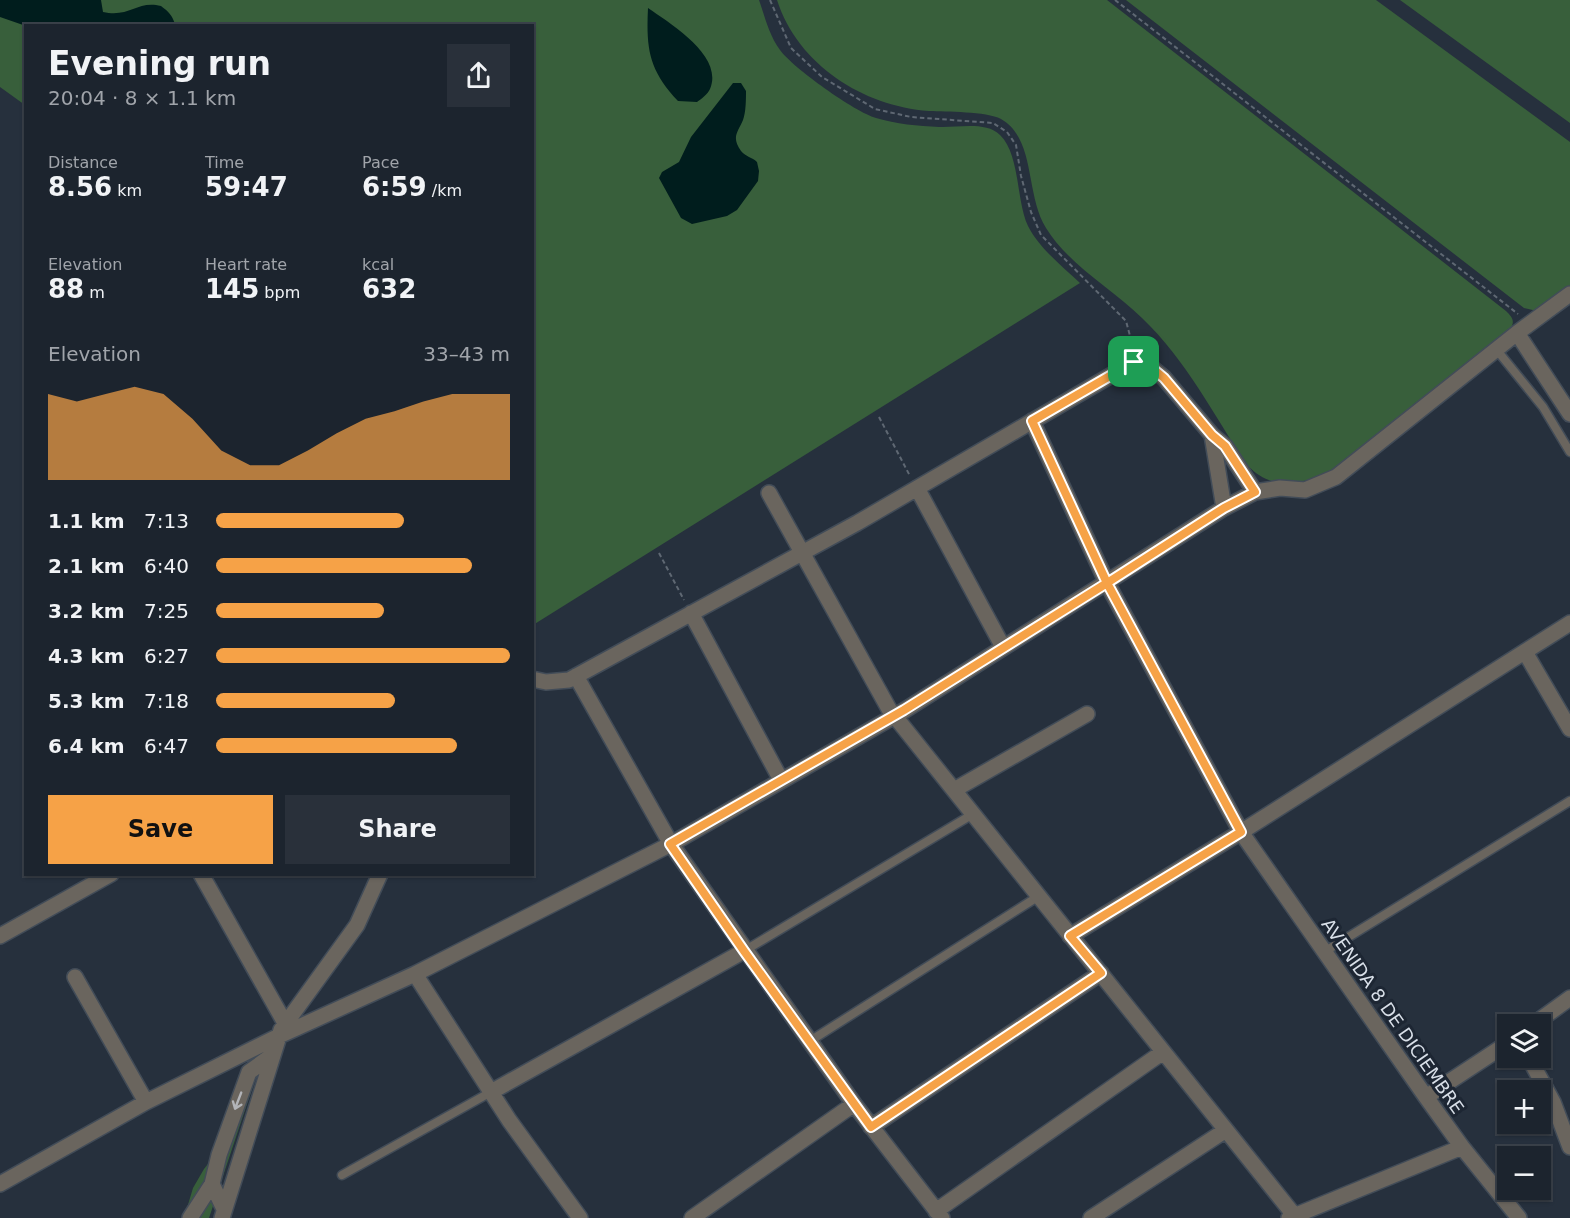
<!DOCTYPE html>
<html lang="en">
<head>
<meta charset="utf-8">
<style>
	:root { --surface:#1c242e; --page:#29303a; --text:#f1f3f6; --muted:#a0a4aa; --line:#3a414a; --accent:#f6a247 }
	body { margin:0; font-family:"DejaVu Sans",sans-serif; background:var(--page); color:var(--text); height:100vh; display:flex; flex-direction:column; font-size:22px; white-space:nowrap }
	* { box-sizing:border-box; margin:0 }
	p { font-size:20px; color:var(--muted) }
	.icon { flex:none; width:33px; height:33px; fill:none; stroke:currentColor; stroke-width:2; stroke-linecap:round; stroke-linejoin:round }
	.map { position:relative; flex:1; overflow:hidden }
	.panel { position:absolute; left:24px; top:24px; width:510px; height:852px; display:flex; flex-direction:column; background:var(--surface); border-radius:0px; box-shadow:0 2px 4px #0004,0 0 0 2px var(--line) }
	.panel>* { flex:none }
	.fabs { position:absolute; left:1497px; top:1014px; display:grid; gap:12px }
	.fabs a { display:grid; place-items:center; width:54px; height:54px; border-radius:0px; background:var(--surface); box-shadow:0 2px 4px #0004,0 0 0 2px var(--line); font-size:30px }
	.pin { position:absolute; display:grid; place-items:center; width:51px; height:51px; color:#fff; margin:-26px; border-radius:12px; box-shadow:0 3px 9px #0006 }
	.round { display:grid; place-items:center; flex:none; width:63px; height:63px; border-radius:0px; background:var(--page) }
	.head { display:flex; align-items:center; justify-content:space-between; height:102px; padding:0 24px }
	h1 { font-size:33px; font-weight:700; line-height:45px }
	.stats { display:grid; grid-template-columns:repeat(3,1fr); gap:9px; height:102px; padding:6px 24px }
	.stats div { display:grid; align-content:center }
	.stats b { font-size:26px; font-weight:700 }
	.stats small { font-size:16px; font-weight:400 }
	.stats p { font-size:16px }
	.chart { height:168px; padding:12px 24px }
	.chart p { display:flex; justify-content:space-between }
	.chart svg { width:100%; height:108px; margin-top:6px; fill:var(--accent); opacity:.7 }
	.primary-button { display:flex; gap:12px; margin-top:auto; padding:12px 24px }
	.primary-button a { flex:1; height:69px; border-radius:0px; background:var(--accent); color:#111; font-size:24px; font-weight:700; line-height:69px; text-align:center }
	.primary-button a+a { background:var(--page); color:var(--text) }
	ul { padding:0 24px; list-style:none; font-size:20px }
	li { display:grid; grid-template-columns:96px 72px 1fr; align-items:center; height:45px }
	li i { height:15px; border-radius:8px; background:var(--accent) }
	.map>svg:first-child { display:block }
	.green { fill:#385f3b }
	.water { fill:#001d1d }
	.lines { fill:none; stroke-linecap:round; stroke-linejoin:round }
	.lane-casing { stroke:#424c58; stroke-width:11 }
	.street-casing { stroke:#424c58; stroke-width:18 }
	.path { stroke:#5f6873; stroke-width:2; stroke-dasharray:4.5 3; stroke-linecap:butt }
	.lane { stroke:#6a655e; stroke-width:8 }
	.street { stroke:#6a655e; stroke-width:15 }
	.oneway { stroke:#b2b4b8 }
	.route-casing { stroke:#fff; stroke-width:12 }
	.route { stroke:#f6a247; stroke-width:8 }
	.labels { text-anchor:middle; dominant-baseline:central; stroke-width:6; stroke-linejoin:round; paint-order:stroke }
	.street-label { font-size:18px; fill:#d8dfe8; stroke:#1d2633 }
</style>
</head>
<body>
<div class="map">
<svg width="1570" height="1218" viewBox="0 0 1570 1218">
	<rect width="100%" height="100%" fill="#26303d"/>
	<path class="green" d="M 0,0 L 759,0 C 765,17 769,35 780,50 C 793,68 855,112 876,118 C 896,124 918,126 939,127 C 957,128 986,121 1000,135 C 1020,154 1016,200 1028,226 C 1039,248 1062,266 1080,283 L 533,625 L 532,26 L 26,26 L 25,105 L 0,87 Z
		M 777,0 L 1107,0 L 1506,311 C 1512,317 1515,320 1511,328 L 1333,470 C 1302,484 1274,493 1247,465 C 1213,414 1187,361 1142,318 C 1111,288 1069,265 1046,228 C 1025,194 1036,139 1001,119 C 986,111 946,112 929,111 C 863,106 798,65 777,0 Z
		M 1126,0 L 1376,0 L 1570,142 L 1570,287 L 1537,311 L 1524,308 Z
		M 1400,0 L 1570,0 L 1570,123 Z
		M 261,1062 L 209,1218 L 184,1218 L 193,1188 L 204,1169 L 218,1151 Z"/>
	<path class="water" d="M 0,0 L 101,0 L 103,12 C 130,18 137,0 161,6 C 169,12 172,15 175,24 L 26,26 L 0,17 Z
		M 648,8 C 671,24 724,56 710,89 C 708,94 701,99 697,102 L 678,101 C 649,70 646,49 648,8 Z
		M 733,83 L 741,83 L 746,91 C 746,99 746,112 743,120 C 738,132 731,137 741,151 C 746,157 752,157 757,162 L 759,171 L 758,181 L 737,210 L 727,216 L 692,224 L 681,218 L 659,178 L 662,172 L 679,162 L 691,137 Z"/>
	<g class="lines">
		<g class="lane-casing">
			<path id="lane" d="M 1496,349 L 1543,407 L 1570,452
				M 744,951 L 973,814
				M 1324,952 L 1570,801
				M 810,1041 L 1039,896
				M 342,1175 L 491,1092"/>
		</g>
		<g class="street-casing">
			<path id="street" d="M 1517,333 L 1570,414
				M 1032,421 L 1107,583 L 1241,832 L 1426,1097 L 1462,1147 L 1519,1218
				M 1212,435 L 1224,508
				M 917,488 L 1003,647
				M 769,493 L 889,709 L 1294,1215
				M 691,613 L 781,780
				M 1525,652 L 1570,729
				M 576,676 L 671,844 L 854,1104 L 942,1218
				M 532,679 L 546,682 L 569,680 L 857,523 L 1134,362 L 1152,368 L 1164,378 L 1212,435 L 1225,446 L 1255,492
				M 954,790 L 1087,714
				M 201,874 L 285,1023
				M 0,936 L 111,874
				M 1070,936 L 1241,832 L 1570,623
				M 415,974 L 509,1120 L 580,1218
				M 75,977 L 146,1102
				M 1534,1024 L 1570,998
				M 1529,1058 L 1553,1102 L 1570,1147
				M 491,1092 L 744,951
				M 1426,1097 L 1508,1043
				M 871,1127 L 1101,973
				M 0,1184 L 146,1102 L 279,1036 L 415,974 L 671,844 L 905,710 L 1224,508 L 1255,492 L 1280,488 L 1305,490 L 1336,477 L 1517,333 L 1570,294
				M 224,1209 L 212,1184 L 219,1155 L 249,1072 L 271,1056
				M 936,1211 L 1163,1052
				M 190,1218 L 212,1184
				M 222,1218 L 281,1030 L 357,925 L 380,874
				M 692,1218 L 854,1104
				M 1091,1218 L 1226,1130
				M 1289,1218 L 1462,1147"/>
		</g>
		<path class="path" d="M 770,0 L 791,48 L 822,77 L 875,109 L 911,117 L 993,123 L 1007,132 L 1016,145 L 1021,176 L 1031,212 L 1041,235 L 1126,321 L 1133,347
			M 1115,0 L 1518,314
			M 879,417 L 910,476
			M 659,553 L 684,600"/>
		<use href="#lane" class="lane"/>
		<use href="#street" class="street"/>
	</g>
	<defs><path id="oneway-shaft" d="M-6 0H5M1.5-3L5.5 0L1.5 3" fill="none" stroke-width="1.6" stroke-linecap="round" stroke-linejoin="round" transform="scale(1.5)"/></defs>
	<use class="oneway" href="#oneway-shaft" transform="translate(238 1101) rotate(111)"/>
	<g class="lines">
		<g class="route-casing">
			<path id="route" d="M 1134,362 L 1032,421 L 1107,583 L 904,710 L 670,844 L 744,951 L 871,1127 L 1101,973 L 1070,936 L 1241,832 L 1107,583 L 1224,508 L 1255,492 L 1225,446 L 1212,435 L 1164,378 L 1152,368 L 1134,362"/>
		</g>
		<use href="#route" class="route"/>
	</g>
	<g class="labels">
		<g class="street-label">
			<text transform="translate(1393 1016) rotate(55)">AVENIDA 8 DE DICIEMBRE</text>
		</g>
	</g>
</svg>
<div class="fabs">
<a><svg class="icon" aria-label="layers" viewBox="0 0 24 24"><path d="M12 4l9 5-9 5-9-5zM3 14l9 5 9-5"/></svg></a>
<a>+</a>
<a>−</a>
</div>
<div class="pin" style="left:1134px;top:362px;background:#1e9e55"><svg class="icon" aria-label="arrive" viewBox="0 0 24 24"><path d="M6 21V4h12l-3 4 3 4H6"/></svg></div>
<section class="panel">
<div class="head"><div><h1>Evening run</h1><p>20:04 · 8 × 1.1 km</p></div><a class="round"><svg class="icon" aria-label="share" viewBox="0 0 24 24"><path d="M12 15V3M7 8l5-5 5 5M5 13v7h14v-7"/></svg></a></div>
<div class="stats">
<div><p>Distance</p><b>8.56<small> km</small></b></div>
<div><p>Time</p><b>59:47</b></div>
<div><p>Pace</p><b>6:59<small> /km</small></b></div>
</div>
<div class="stats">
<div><p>Elevation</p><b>88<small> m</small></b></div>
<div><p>Heart rate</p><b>145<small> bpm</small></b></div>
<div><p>kcal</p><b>632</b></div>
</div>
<div class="chart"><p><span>Elevation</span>33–43 m</p>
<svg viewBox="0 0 160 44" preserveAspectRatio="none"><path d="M0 44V9L10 12L20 9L30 6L40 9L50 19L60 32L70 38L80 38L90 32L100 25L110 19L120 16L130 12L140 9L150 9L160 9V44z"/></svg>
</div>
<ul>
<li><b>1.1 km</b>7:13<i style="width:64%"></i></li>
<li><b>2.1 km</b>6:40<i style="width:87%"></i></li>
<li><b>3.2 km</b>7:25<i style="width:57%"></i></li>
<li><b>4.3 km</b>6:27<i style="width:100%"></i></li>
<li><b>5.3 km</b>7:18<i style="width:61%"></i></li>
<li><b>6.4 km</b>6:47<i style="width:82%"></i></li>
</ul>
<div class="primary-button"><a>Save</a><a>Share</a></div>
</section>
</div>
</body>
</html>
